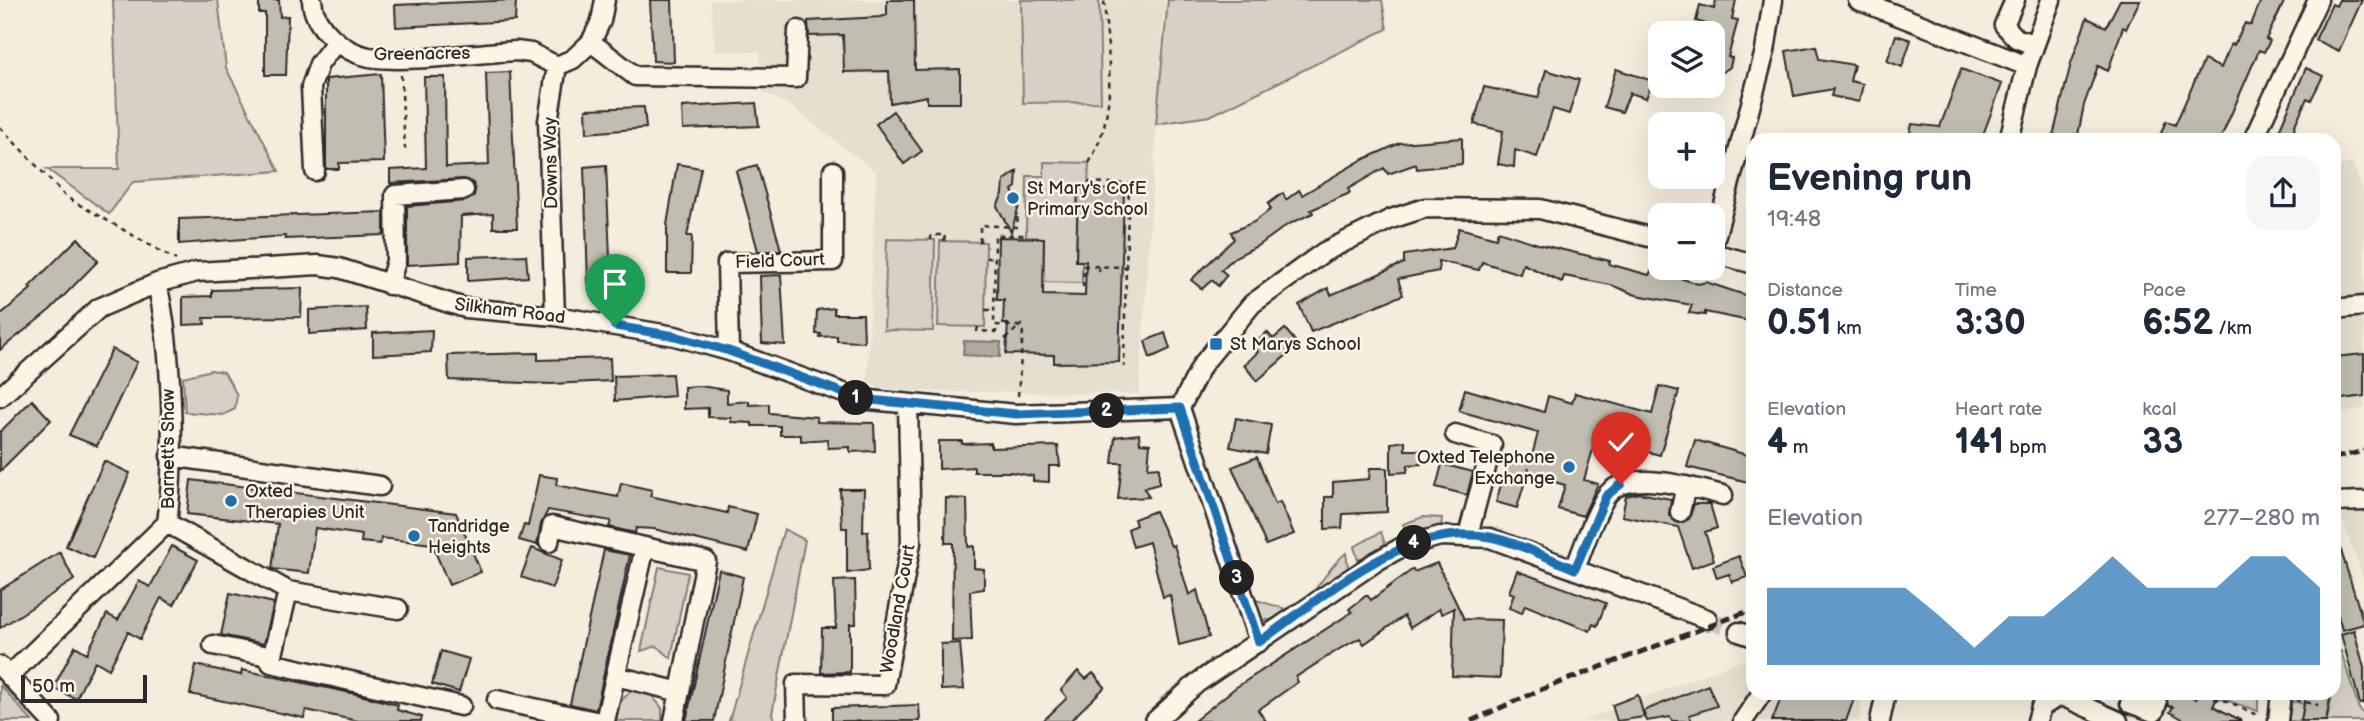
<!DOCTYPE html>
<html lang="en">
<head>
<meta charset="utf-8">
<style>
	:root { --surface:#fff; --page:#f6f6f7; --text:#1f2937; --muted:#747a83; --accent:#1f6fb2 }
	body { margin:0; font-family:"Balsamiq Sans",sans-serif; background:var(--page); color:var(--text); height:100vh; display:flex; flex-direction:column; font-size:26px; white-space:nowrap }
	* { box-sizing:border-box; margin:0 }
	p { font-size:23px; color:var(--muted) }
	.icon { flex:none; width:38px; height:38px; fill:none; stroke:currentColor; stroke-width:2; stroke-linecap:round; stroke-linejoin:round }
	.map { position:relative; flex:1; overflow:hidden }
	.drawer { position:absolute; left:1746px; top:133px; width:595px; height:567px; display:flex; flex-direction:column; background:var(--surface); border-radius:21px; box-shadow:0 7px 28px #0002 }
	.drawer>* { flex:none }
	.tools { position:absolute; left:1648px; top:21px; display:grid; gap:14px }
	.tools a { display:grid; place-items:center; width:77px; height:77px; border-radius:14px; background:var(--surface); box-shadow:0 7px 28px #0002; font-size:35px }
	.scale { position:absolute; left:21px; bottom:18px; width:126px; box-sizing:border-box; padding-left:7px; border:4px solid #2b2b2b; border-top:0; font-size:19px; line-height:24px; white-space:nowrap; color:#2b2b2b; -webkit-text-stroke:5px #fcf5e5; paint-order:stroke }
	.pin { position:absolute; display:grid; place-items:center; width:60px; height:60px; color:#fff; margin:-72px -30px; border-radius:50% 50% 50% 0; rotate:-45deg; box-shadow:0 0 7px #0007 }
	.pin .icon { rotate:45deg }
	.km { position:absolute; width:35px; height:35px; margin:-18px; border-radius:50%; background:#222; color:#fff; font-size:19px; line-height:35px; text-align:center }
	.round { display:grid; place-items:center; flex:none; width:74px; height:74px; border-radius:21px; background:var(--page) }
	.headline { display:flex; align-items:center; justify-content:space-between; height:119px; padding:0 21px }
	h1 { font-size:38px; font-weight:800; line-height:52px }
	.stats { display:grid; grid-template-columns:repeat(3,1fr); gap:10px; height:119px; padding:7px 21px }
	.stats div { display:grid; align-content:center }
	.stats b { font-size:35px; font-weight:800 }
	.stats small { font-size:19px; font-weight:400 }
	.stats p { font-size:19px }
	.chart { height:196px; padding:14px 21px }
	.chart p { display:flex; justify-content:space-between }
	.chart svg { width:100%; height:126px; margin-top:7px; fill:var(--accent); opacity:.7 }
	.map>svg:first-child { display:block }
	.built { fill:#e5dfd0 }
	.green { fill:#d6d1c4; stroke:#807e78; stroke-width:2 }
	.water { fill:#afaaa0; stroke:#7a7771; stroke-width:2 }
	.building { fill:#c2bdb1; stroke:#2b2b2b; stroke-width:2 }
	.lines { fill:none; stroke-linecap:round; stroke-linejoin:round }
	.minor-tunnel { stroke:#ccc6ba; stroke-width:18; stroke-dasharray:18 9; stroke-linecap:butt }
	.minor-casing { stroke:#2b2b2b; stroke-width:23 }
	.path { stroke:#2b2b2b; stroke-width:2.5; stroke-dasharray:5 5; stroke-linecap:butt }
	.minor { stroke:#fcf5e5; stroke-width:18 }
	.rail { stroke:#2b2b2b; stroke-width:5; stroke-dasharray:10 5; stroke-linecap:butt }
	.route-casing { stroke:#fff; stroke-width:14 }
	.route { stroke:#1f6fb2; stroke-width:9 }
	.poi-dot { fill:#1f6fb2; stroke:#fcf5e5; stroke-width:2.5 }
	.labels { text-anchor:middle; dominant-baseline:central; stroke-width:5; stroke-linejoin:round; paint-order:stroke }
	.street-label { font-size:18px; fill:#2b2b2b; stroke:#fcf5e5 }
	.poi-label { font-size:18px; fill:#2b2b2b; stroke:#fcf5e5; text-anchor:start }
</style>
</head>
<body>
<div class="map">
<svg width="2364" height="721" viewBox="0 0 2364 721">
	<rect width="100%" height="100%" fill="#f4edde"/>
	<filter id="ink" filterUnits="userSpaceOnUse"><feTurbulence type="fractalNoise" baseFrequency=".0143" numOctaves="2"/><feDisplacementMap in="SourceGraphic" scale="14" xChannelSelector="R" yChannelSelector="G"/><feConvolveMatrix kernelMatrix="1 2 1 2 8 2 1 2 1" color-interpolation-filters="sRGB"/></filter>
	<g filter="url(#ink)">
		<path class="built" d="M 710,0 L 1168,0 L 1163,26 L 1139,394 L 906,391 L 867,385 L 876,172 L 788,104 L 762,92 L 760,52 L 715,51 Z
			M 2352,163 L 2364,193 L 2364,408 L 2335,415 L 2334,167 Z
			M 2364,511 L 2364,581 L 2340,512 Z
			M 1753,656 L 1753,687 L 1729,721 L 1582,721 Z
			M 1770,693 L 1862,693 L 1860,721 L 1747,721 Z"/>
		<path class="green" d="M 113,0 L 218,0 L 226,68 L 279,171 L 133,182 L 109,214 L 47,169 L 119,169 Z
			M 1021,0 L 1099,0 L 1101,102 L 1023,103 Z
			M 1168,0 L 1382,0 L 1387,29 L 1210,116 L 1156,124 Z
			M 1044,162 L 1089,163 L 1088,190 L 1078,190 L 1076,261 L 1082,261 L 1082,283 L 1043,282 L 1044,238 L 1026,238 L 1027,176 L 1044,176 Z
			M 887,239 L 935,240 L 933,331 L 884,330 Z
			M 940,241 L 986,242 L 985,327 L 938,326 Z
			M 211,370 L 224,372 L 237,395 L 235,409 L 223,415 L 185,412 L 183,377 Z
			M 1423,517 L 1442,518 L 1441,527 L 1407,534 L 1403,524 Z
			M 784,529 L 805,540 L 772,714 L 775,721 L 729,721 Z
			M 1381,532 L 1385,544 L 1358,560 L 1354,547 Z
			M 1346,553 L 1348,567 L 1307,598 C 1323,583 1329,566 1346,553 Z
			M 659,567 L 688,573 L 671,658 L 657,646 L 641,651 Z
			M 1256,600 L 1289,610 L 1274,620 L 1262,620 Z
			M 2341,651 L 2359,709 L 2364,714 L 2364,721 L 2327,721 L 2338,663 L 2335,661 L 2335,653 Z
			M 1211,659 L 1214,663 L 1165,701 L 1161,699 Z
			M 0,686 L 1,686 L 32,721 L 0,721 Z
			M 631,691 L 649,692 L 662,708 L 662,721 L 616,721 L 619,703 Z
			M 2222,693 L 2258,693 L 2258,711 L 2219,698 Z
			M 2292,701 L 2304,704 L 2301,721 L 2288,721 Z"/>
		<path class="water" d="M 964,341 L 1001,342 L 1000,357 L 963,355 Z"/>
		<path class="building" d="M 259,0 L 279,0 L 280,17 L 288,16 L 286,75 L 265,75 L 265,13 L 259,13 Z
			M 516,0 L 515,21 L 396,27 L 395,5 Z
			M 650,0 L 672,0 L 674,62 L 653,61 Z
			M 887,0 L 914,0 L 915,70 L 960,69 L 960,103 L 927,103 L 927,96 L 890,103 L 889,71 L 844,72 L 843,35 L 809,36 L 808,21 L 881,17 L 887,15 Z
			M 1716,0 L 1736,0 L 1732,19 L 1738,20 L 1728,57 L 1732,58 L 1730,67 L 1713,79 L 1713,33 L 1704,33 L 1706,24 L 1696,21 L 1700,5 L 1714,9 Z
			M 2120,0 L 2140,0 L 2126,29 L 2123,27 L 2108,71 L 2098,66 L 2084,105 L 2077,140 L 2052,140 L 2071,63 L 2087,18 L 2106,27 Z
			M 2261,0 L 2285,0 L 2266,39 L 2270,41 L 2264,52 L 2259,50 L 2220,140 L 2158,140 L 2166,121 L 2175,125 L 2204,60 L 2221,68 L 2231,44 L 2234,45 L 2245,23 L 2251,25 Z
			M 2339,0 L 2362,0 L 2339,51 L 2315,40 L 2332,4 L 2336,6 Z
			M 1896,35 L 1911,40 L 1902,67 L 1887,61 Z
			M 1816,46 L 1819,59 L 1854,65 L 1850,81 L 1863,84 L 1859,102 L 1831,96 L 1833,89 L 1794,96 L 1786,51 Z
			M 2306,68 L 2323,76 L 2311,100 L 2307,98 L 2294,127 L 2297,140 L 2279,140 L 2278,133 Z
			M 1616,69 L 1653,81 L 1646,98 L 1630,93 L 1622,112 L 1604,107 Z
			M 1961,69 L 2002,84 L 1981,140 L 1908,140 L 1912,124 L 1940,127 Z
			M 1546,70 L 1579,80 L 1569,114 L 1553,109 L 1537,157 L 1515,150 L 1514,167 L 1498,164 L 1503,131 L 1474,124 L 1484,87 L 1538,98 Z
			M 510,72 L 517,228 L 493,228 L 493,214 L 461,216 L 460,262 L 407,265 L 407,206 L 466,201 L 474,196 L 475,190 L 473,183 L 464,179 L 390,183 L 390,170 L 426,168 L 424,77 L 445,77 L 446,167 L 489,165 L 486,73 Z
			M 381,74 L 384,162 L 339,163 L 339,169 L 326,169 L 326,79 Z
			M 756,103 L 759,126 L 683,129 L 682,107 Z
			M 644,107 L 646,128 L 587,133 L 586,109 Z
			M 893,111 L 922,151 L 904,164 L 876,124 Z
			M 1462,138 L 1462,164 L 1417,169 L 1416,164 L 1388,174 L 1384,168 L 1348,189 L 1350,193 L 1311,210 L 1313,213 L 1287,225 L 1261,244 L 1235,257 L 1221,270 L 1227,275 L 1218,286 L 1212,280 L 1202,289 L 1191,280 L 1234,239 L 1231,232 L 1254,222 L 1271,209 L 1268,204 L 1283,193 L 1286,200 L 1299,190 L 1302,195 L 1360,161 L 1400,143 Z
			M 677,164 L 701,168 L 687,236 L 692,236 L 691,273 L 667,273 L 667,225 Z
			M 606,165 L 611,280 L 588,282 L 584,167 Z
			M 757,165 L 781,250 L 779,251 L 758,251 L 736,171 Z
			M 1017,171 L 1016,187 L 1012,190 L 1019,206 L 1011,232 L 997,206 L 1003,194 L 1004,181 Z
			M 1078,189 L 1124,190 L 1119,362 L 1054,363 L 1054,355 L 1006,354 L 1008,324 L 1003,324 L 1004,300 L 997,300 L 998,237 L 1044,238 L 1043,295 L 1085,296 L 1086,261 L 1076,261 Z
			M 384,212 L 384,235 L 285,239 L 285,236 L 179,244 L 179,219 Z
			M 1459,228 L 1496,238 L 1498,231 L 1538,244 L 1610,261 L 1609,264 L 1649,275 L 1652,269 L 1698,284 L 1706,282 L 1754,298 L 1754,322 L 1705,312 L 1705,315 L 1689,313 L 1692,305 L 1636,295 L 1611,285 L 1564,276 L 1562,282 L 1523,264 L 1520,274 L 1482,262 L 1479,270 L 1438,261 L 1439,271 L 1398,279 L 1403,295 L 1311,332 L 1299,305 L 1328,288 L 1331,295 L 1404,263 L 1404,255 L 1453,248 Z
			M 78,238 L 98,261 L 50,310 L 0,350 L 0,315 L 31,289 L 29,287 Z
			M 526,255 L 528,277 L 468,281 L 468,257 Z
			M 781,275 L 785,345 L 762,343 L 760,276 Z
			M 302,288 L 301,317 L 204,318 L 205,324 L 183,325 L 183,297 L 212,296 L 212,290 Z
			M 366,307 L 367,330 L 309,334 L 309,310 Z
			M 834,308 L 834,314 L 863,314 L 864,342 L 837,341 L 837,336 L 820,337 L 821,334 L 816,334 L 817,310 Z
			M 1285,329 L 1296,342 L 1296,347 L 1257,381 L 1244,365 L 1258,352 L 1253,346 L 1267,332 L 1273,339 Z
			M 432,330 L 431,352 L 373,355 L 373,333 Z
			M 1165,333 L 1170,349 L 1150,358 L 1145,341 Z
			M 112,349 L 137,362 L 97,446 L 69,435 Z
			M 538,353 L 538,360 L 610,358 L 611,381 L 551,384 L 449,380 L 448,355 Z
			M 2364,354 L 2364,396 L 2334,400 L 2334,357 Z
			M 672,374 L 674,396 L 615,401 L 614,376 Z
			M 700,386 L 727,390 L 727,403 L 749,401 L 749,405 L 769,404 L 769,413 L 817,417 L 817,422 L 874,423 L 875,451 L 850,452 L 850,447 L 828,448 L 828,439 L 801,441 L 801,435 L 780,435 L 780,426 L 752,426 L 752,423 L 731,422 L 731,418 L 708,417 L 708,408 L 684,409 L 684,387 Z
			M 1659,386 L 1679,391 L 1660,455 L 1596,439 L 1584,480 L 1598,484 L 1583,516 L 1558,509 L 1565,485 L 1527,474 L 1529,468 L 1517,508 L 1496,502 L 1509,457 L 1530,463 L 1538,433 L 1459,411 L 1465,389 L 1544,412 L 1548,396 L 1572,403 L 1575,393 L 1652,414 Z
			M 32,400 L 51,420 L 0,471 L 0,432 Z
			M 1236,418 L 1271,425 L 1266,454 L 1230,447 Z
			M 1139,434 L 1140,443 L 1150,444 L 1148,468 L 1159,467 L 1159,484 L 1144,488 L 1149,497 L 1118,499 L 1122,463 L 1112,463 L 1115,437 Z
			M 1695,440 L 1754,457 L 1748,482 L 1687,467 Z
			M 939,441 L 962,441 L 962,444 L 991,443 L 991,448 L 1058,446 L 1060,466 L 1049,466 L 1049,482 L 1033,481 L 1033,476 L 1010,472 L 974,472 L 974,467 L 939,469 Z
			M 1405,441 L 1405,450 L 1420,450 L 1421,464 L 1408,465 L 1407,472 L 1391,473 L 1391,443 Z
			M 1257,457 L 1275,504 L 1280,502 L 1294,534 L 1266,545 L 1232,467 Z
			M 104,461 L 130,473 L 93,558 L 66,546 Z
			M 1442,464 L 1473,472 L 1467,495 L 1436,487 Z
			M 1370,468 L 1387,468 L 1387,512 L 1343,514 L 1342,528 L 1325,529 L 1325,497 L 1333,497 L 1333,482 L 1369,479 Z
			M 539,475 L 557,478 L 556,485 L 618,497 L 621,483 L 652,490 L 650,496 L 727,513 L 728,507 L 757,514 L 748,552 L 654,529 L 636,528 L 635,533 L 609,527 L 611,521 L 548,510 L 541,524 L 537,545 L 519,540 L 524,525 L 528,526 Z
			M 191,480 L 456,513 L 481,572 L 449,585 L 432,544 L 381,538 L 380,544 L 361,542 L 362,535 L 315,528 L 309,573 L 272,569 L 278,524 L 187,514 Z
			M 840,489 L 864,489 L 863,532 L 868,531 L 869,570 L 847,573 L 847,528 L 842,528 Z
			M 1639,493 L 1671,499 L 1669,515 L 1678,523 L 1689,519 L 1694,504 L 1710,504 L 1717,528 L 1705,532 L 1714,560 L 1692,568 L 1678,527 L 1622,516 L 1626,496 Z
			M 946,498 L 967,499 L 968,547 L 974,546 L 974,568 L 984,569 L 984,589 L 970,591 L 972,640 L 952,641 L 953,543 L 945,543 Z
			M 1155,511 L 1171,546 L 1174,545 L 1189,595 L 1197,590 L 1209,637 L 1179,645 L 1170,595 L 1163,597 L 1149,542 L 1133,547 L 1128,529 L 1136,525 L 1134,519 Z
			M 2334,541 L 2338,541 L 2364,624 L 2342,630 L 2334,601 Z
			M 172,546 L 198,560 L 174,605 L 161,598 L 140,639 L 128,632 L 109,669 L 95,661 L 76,699 L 53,688 L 75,646 L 87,653 L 107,614 L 118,620 L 139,581 L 150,587 Z
			M 532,548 L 562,560 L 552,588 L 521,577 Z
			M 604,550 L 630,555 L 596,710 L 570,704 Z
			M 60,552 L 74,580 L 0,628 L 0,590 Z
			M 1739,556 L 1747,577 L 1732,582 L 1729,574 L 1717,578 L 1713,566 Z
			M 1437,563 L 1464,619 L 1502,620 L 1500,678 L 1452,676 L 1454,608 L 1442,614 L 1439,609 L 1410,628 L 1404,616 L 1364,644 L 1360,638 L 1341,648 L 1296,677 L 1298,682 L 1258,710 L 1266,721 L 1194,721 L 1235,688 L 1352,612 L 1349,609 L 1367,595 L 1371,600 L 1413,569 L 1414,572 Z
			M 719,570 L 743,577 L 714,721 L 686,721 Z
			M 1517,571 L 1606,603 L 1597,626 L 1593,624 L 1590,631 L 1525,605 L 1522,613 L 1509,608 L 1514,594 L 1509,592 Z
			M 855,580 L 856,624 L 850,624 L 850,672 L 821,673 L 822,628 L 836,628 L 834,581 Z
			M 230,593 L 274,603 L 264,644 L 221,635 Z
			M 2354,630 L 2364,668 L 2364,703 L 2360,704 L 2341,634 Z
			M 960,643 L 964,689 L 941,690 L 941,644 Z
			M 441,651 L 469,659 L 459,692 L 432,684 Z
			M 196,665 L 241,675 L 242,670 L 356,694 L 398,705 L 397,710 L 422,717 L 421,721 L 358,721 L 306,710 L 304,718 L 190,694 Z
			M 1078,671 L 1086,679 L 1093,673 L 1105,687 L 1070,721 L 1043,721 L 1067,698 L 1061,690 Z
			M 1708,685 L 1717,706 L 1689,715 L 1692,721 L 1672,721 L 1670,717 L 1647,721 L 1643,711 Z
			M 1783,693 L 1856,693 L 1846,721 L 1772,721 Z
			M 2162,693 L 2186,693 L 2196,699 L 2199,693 L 2220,693 L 2213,706 L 2242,721 L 2186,721 L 2170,712 L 2173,707 L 2168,706 Z
			M 2306,693 L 2331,693 L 2326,721 L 2301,721 Z
			M 1638,695 L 1644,717 L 1617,721 L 1612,705 Z
			M 919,705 L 920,721 L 832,721 L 832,708 Z"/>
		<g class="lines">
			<path class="minor-tunnel" d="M 1707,619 L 1739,632
				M 2130,694 L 2131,693"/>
			<g class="minor-casing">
				<path id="minor" d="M 312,0 C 313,27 343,52 369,57 C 407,63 475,53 516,51 L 531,53 L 557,66
					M 1858,0 L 2027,66
					M 2015,0 L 2004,25 L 2016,38 L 2034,45
					M 591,42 L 601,21 L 605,0
					M 557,66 L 573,59 L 591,42 L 635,76 L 796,78 L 798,30
					M 2009,140 L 2027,66 L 2051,0
					M 2253,140 L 2318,0
					M 315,171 L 311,87 L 319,64 L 336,42
					M 1713,246 L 1765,51 L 1773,0
					M 1713,253 L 1754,264
					M 389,285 L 396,261 L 395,195 L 464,190
					M 2334,309 L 2364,306
					M 555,316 L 548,121 L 557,66
					M 729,351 L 727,263 L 833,261 L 833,171
					M 0,397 L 99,308 L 157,283 L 197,272 L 318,265 L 339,268 L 465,308 L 555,316 L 675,336 L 729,351 L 860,399 L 1016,414 L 1180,408
					M 1455,434 L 1492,445 L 1468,535
					M 170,456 L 380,486
					M 2334,502 L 2364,501
					M 1680,512 L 1686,486
					M 167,523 L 288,591 L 398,609
					M 549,542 L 552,526 L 706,561 L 674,721
					M 1575,569 C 1584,546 1592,520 1605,498 C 1624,466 1693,488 1723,495
					M 288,591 L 271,663 L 461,706
					M 1739,632 L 1754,637
					M 1259,642 L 1180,408 L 1202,365 L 1252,304 L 1324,252 L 1391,219 L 1425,208 L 1540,209 L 1661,240
					M 213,645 L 273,657
					M 0,666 L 51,721
					M 9,676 L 167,523 C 176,455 172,349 157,283
					M 616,676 L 680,692
					M 2055,693 L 2118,721
					M 497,700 L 595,721
					M 2130,703 L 2154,712 L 2157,703
					M 605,721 L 645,547
					M 797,721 L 796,684 L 885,685 L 911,543 L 908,405
					M 1155,721 L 1197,683 L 1377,561 L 1402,547 L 1440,536 L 1490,538 L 1707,619
					M 1743,721 L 1762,693
					M 1880,721 L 1886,693
					M 2037,721 L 2041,707 L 2061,695
					M 2278,721 L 2281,693"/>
			</g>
			<path class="path" d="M 401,75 L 405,149
				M 0,127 L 66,197 L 176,260
				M 1089,163 C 1119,110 1108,58 1104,0
				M 1088,182 L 1129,184 L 1126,267
				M 931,240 L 931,235 L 945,235 L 944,241
				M 980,242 L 980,225 L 1018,227 L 1017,213
				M 986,258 L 994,258
				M 1099,272 L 1099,262
				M 1083,287 L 1084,266 L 1126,267 L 1124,367
				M 985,310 L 994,310
				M 978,327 L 977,331 L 996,332 L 997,325
				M 1005,339 L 1022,324
				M 1018,396 L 1023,330 L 1018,326 L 994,325 L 995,235 L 1026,235
				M 2214,699 L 2227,701 L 2259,716
				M 2296,700 L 2318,705"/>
			<use href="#minor" class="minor"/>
			<path class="rail" d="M 2334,458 L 2364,451
				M 1471,721 L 1540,690 L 1754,609"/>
		</g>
	</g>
	<g class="lines" filter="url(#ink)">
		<g class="route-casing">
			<path id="route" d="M 615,326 L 675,336 L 729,351 L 860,399 L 1016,414 L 1180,408 L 1259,642 C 1324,597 1405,520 1490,537 C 1519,543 1547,558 1575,569 L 1606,496 L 1621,484"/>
		</g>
		<use href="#route" class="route"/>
	</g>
	<g class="poi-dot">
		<circle cx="1013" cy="198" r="7"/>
		<rect x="1209" y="337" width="14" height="14" rx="3.5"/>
		<circle cx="1569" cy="467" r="7"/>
		<circle cx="231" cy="501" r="7"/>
		<circle cx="414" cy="536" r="7"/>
	</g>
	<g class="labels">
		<g class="street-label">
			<text transform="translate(422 54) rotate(-1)">Greenacres</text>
			<text transform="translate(551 163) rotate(-91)">Downs Way</text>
			<text transform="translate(780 261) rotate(-2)">Field Court</text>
			<text transform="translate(510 311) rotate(7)">Silkham Road</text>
			<text transform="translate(168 449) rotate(-90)">Barnett's Shaw</text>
			<text transform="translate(898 609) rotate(-80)">Woodland Court</text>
		</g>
		<g class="poi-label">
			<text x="1027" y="188">St Mary's CofE<tspan x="1027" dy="21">Primary School</tspan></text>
			<text x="1230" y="344">St Marys School</text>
			<text x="1555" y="457" text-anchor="end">Oxted Telephone<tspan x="1555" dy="21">Exchange</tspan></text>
			<text x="245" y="491">Oxted<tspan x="245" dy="21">Therapies Unit</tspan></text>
			<text x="428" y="526">Tandridge<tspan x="428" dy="21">Heights</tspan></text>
		</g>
	</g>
</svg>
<div class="tools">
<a><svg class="icon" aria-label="layers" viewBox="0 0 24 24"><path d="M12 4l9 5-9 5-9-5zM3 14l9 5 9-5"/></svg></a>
<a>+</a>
<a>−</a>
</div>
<div class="scale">50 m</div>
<div class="pin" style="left:615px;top:326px;background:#1e9e55"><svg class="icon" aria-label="arrive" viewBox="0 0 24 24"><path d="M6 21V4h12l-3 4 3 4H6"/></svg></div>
<div class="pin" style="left:1621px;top:484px;background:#d93025"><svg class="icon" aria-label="check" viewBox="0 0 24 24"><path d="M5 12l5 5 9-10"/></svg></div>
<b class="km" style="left:856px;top:398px">1</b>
<b class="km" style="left:1107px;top:411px">2</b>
<b class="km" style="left:1237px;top:578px">3</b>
<b class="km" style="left:1414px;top:543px">4</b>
<section class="drawer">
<div class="headline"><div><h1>Evening run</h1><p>19:48</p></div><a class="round"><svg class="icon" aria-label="share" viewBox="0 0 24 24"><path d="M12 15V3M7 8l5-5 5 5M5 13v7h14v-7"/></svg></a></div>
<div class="stats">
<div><p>Distance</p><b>0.51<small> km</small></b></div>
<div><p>Time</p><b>3:30</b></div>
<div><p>Pace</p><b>6:52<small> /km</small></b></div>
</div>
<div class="stats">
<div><p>Elevation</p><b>4<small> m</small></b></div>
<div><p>Heart rate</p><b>141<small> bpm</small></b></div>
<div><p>kcal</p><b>33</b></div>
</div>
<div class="chart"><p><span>Elevation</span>277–280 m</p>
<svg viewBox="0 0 160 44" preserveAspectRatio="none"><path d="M0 44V17L10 17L20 17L30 17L40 17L50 27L60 38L70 27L80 27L90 17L100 6L110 17L120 17L130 17L140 6L150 6L160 17V44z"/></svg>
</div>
</section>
</div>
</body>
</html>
